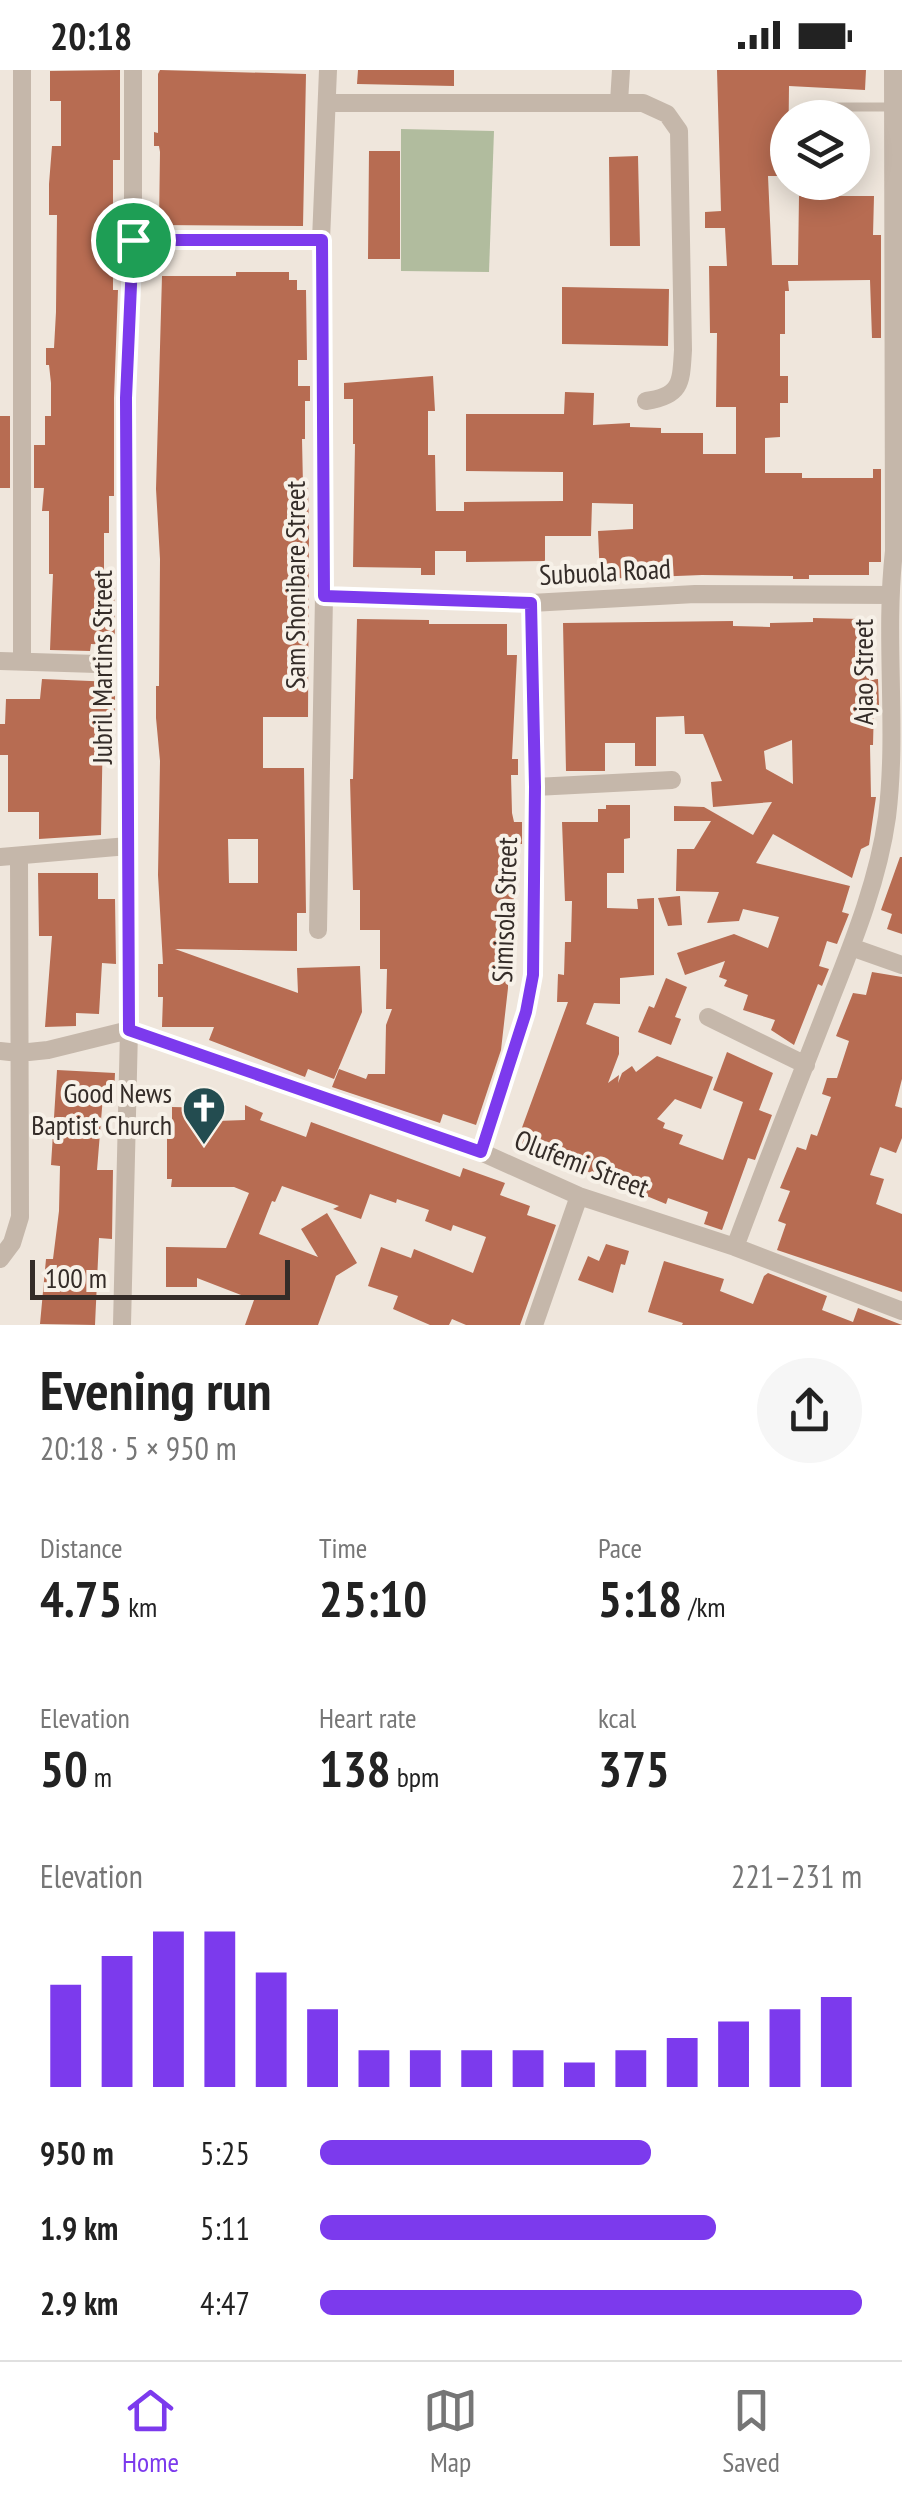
<!DOCTYPE html>
<html lang="en">
<head>
<meta charset="utf-8">
<style>
	:root { --surface:#fff; --page:#f6f6f6; --text:#222; --muted:#767676; --line:#e0e0e0; --accent:#7c3aed }
	body { margin:0; font-family:"PT Sans Narrow",sans-serif; background:var(--page); color:var(--text); height:100vh; display:flex; flex-direction:column; font-size:38px; white-space:nowrap }
	* { box-sizing:border-box; margin:0 }
	p { font-size:32px; color:var(--muted) }
	.icon { flex:none; width:55px; height:55px; fill:none; stroke:currentColor; stroke-width:2; stroke-linecap:round; stroke-linejoin:round }
	.map { position:relative; height:1255px; overflow:hidden }
	.details { display:flex; flex-direction:column; background:var(--surface); flex:1 }
	.details>* { flex:none }
	.tools { position:absolute; left:770px; top:30px; display:grid; gap:20px }
	.tools a { display:grid; place-items:center; width:100px; height:100px; border-radius:50%; background:var(--surface); box-shadow:0 5px 25px #0003; font-size:50px }
	.scale { position:absolute; left:30px; bottom:25px; width:260px; box-sizing:border-box; padding-left:10px; border:5px solid #342c28; border-top:0; font-size:28px; line-height:35px; white-space:nowrap; color:#342c28; -webkit-text-stroke:8px #f7f1e8; paint-order:stroke }
	.pin { position:absolute; display:grid; place-items:center; width:85px; height:85px; color:#fff; margin:-42px; border:5px solid #fff; border-radius:50%; box-shadow:0 2px 10px #0007 }
	.round { display:grid; place-items:center; flex:none; width:105px; height:105px; border-radius:52px; background:var(--page) }
	.overview { display:flex; align-items:center; justify-content:space-between; height:170px; padding:0 40px }
	h1 { font-size:55px; font-weight:700; line-height:75px }
	.figures { display:grid; grid-template-columns:repeat(3,1fr); gap:15px; height:170px; padding:10px 40px }
	.figures div { display:grid; align-content:center }
	.figures b { font-size:50px; font-weight:700 }
	.figures small { font-size:28px; font-weight:400 }
	.figures p { font-size:28px }
	.chart { height:280px; padding:20px 40px }
	.chart p { display:flex; justify-content:space-between }
	.chart svg { width:100%; height:180px; margin-top:10px; stroke:var(--accent); stroke-width:6 }
	ul { padding:0 40px; list-style:none; font-size:32px }
	li { display:grid; grid-template-columns:160px 120px 1fr; align-items:center; height:75px }
	li i { height:25px; border-radius:12px; background:var(--accent) }
	.status { display:flex; justify-content:space-between; align-items:center; height:70px; padding:0 50px; background:var(--surface); direction:ltr }
	.status svg { height:28px; fill:currentColor }
	.tab-bar { display:flex; justify-content:space-around; align-items:center; height:140px; border-top:2px solid var(--line); background:var(--surface); font-size:28px; color:var(--muted) }
	.tab-bar a { display:grid; justify-items:center; gap:5px }
	.tab-bar .active { color:var(--accent) }
	.map>svg:first-child { display:block }
	.green { fill:#b1bc9e }
	.building { fill:#b76c52; fill-rule:evenodd }
	.lines { fill:none; stroke-linecap:round; stroke-linejoin:round }
	.lane { stroke:#c5b7aa; stroke-width:9 }
	.street { stroke:#c5b7aa; stroke-width:18 }
	.route-casing { stroke:#fff; stroke-width:20 }
	.route { stroke:#7c3aed; stroke-width:12 }
	.labels { text-anchor:middle; dominant-baseline:central; stroke-width:8; stroke-linejoin:round; paint-order:stroke }
	.street-label { font-size:28px; fill:#342c28; stroke:#f7f1e8 }
	.poi-label { font-size:28px; fill:#342c28; stroke:#f7f1e8; text-anchor:end }
</style>
</head>
<body>
<div class="status"><b>20:18</b><svg viewBox="0 0 49 12"><path d="M0 12V9h3v3zM5 12V6h3v6zM10 12V3h3v9zM15 12V0h3v12zM26 1h20v11H26zM47 4h2v5h-2z"/></svg></div>
<div class="map">
<svg width="902" height="1255" viewBox="0 0 902 1255">
	<rect width="100%" height="100%" fill="#efe6dc"/>
	<path class="green" d="M 401,59 L 494,61 L 489,202 L 401,201 Z"/>
	<path class="building" d="M 120,0 L 120,90 L 113,90 L 113,158 L 120,158 L 120,185 L 113,185 L 113,220 L 118,220 L 114,328 L 114,426 L 109,426 L 109,463 L 104,463 L 104,502 L 114,502 L 115,575 L 91,574 L 90,581 L 50,580 L 53,504 L 49,504 L 49,441 L 42,441 L 44,418 L 34,418 L 34,375 L 45,375 L 45,346 L 51,346 L 51,313 L 49,295 L 46,295 L 46,278 L 54,278 L 56,242 L 57,145 L 49,145 L 49,114 L 52,76 L 61,76 L 61,31 L 50,31 L 50,1 Z
		M 160,0 L 306,4 L 303,156 L 159,155 L 160,82 L 159,76 L 154,76 L 154,62 L 158,63 L 158,4 Z
		M 358,0 L 454,0 L 454,16 L 357,14 Z
		M 717,0 L 866,0 L 865,20 L 789,16 L 788,106 L 768,106 L 772,195 L 798,195 L 799,126 L 874,126 L 873,165 L 881,165 L 881,268 L 872,268 L 870,210 L 788,211 L 789,221 L 785,221 L 785,264 L 780,264 L 780,306 L 788,306 L 788,333 L 780,333 L 780,367 L 765,368 L 765,403 L 802,403 L 802,408 L 873,408 L 873,399 L 881,399 L 881,492 L 869,492 L 869,505 L 809,505 L 809,509 L 793,509 L 793,506 L 702,505 L 600,509 L 598,461 L 633,459 L 633,434 L 592,433 L 591,466 L 545,466 L 545,491 L 466,492 L 466,481 L 435,481 L 435,505 L 421,505 L 421,498 L 353,497 L 355,374 L 353,374 L 353,329 L 344,329 L 344,313 L 433,306 L 435,341 L 428,341 L 428,385 L 435,385 L 436,441 L 464,441 L 464,432 L 563,431 L 563,402 L 466,401 L 466,344 L 564,344 L 565,322 L 594,323 L 593,355 L 630,353 L 630,357 L 661,358 L 661,363 L 703,363 L 703,384 L 736,384 L 736,337 L 716,337 L 717,263 L 710,263 L 709,196 L 727,196 L 725,158 L 705,158 L 705,142 L 721,141 Z
		M 369,81 L 400,81 L 400,189 L 368,189 Z
		M 638,86 L 640,176 L 610,176 L 609,87 Z
		M 236,202 L 289,202 L 289,210 L 297,210 L 297,220 L 306,220 L 307,290 L 298,290 L 298,316 L 310,316 L 310,331 L 305,331 L 305,369 L 302,369 L 303,416 L 308,416 L 309,458 L 308,647 L 263,647 L 263,698 L 304,698 L 306,843 L 297,843 L 297,881 L 175,879 L 298,923 L 297,898 L 360,896 L 362,942 L 334,1009 L 308,999 L 305,1007 L 209,970 L 214,957 L 162,957 L 163,927 L 158,927 L 158,894 L 163,894 L 158,805 L 160,691 L 156,648 L 156,616 L 159,616 L 160,489 L 156,419 L 162,206 L 236,206 ZM 228,769 L 258,769 L 258,813 L 229,813 Z
		M 562,217 L 669,219 L 668,276 L 562,274 Z
		M 0,346 L 10,346 L 10,418 L 0,418 Z
		M 813,548 L 862,549 L 862,563 L 870,563 L 869,610 L 878,609 L 879,635 L 874,635 L 873,675 L 870,675 L 871,727 L 876,727 L 869,775 L 861,779 L 852,808 L 773,764 L 756,793 L 850,816 L 842,842 L 849,844 L 837,874 L 827,871 L 819,896 L 829,899 L 822,916 L 818,914 L 794,975 L 771,960 L 775,950 L 743,940 L 748,925 L 724,916 L 727,910 L 719,907 L 725,891 L 685,905 L 677,883 L 734,864 L 768,878 L 779,847 L 743,839 L 739,851 L 707,853 L 719,822 L 676,821 L 677,779 L 694,779 L 711,751 L 674,751 L 674,736 L 704,737 L 753,765 L 772,732 L 713,737 L 711,712 L 722,711 L 703,664 L 685,664 L 684,646 L 656,647 L 656,696 L 635,696 L 635,673 L 605,673 L 605,701 L 566,701 L 563,553 L 733,551 L 733,556 L 770,557 L 770,553 L 813,552 ZM 792,670 L 793,714 L 766,699 L 764,681 Z
		M 357,549 L 429,550 L 429,554 L 507,554 L 507,585 L 517,585 L 512,689 L 518,689 L 518,705 L 511,705 L 512,743 L 514,752 L 522,752 L 522,774 L 514,774 L 514,872 L 508,872 L 508,918 L 501,980 L 476,1055 L 443,1044 L 440,1053 L 332,1017 L 339,999 L 366,1009 L 368,1004 L 385,1004 L 386,955 L 392,939 L 386,939 L 387,899 L 380,899 L 380,860 L 360,860 L 360,820 L 353,820 L 350,709 L 353,709 Z
		M 42,609 L 115,612 L 115,654 L 103,654 L 101,765 L 39,769 L 39,742 L 8,742 L 8,685 L 0,685 L 0,654 L 5,654 L 6,629 L 40,629 Z
		M 606,735 L 630,735 L 630,768 L 624,769 L 624,803 L 607,803 L 607,838 L 638,839 L 637,829 L 654,828 L 654,905 L 620,908 L 620,934 L 594,933 L 586,954 L 619,967 L 619,984 L 608,1013 L 619,1005 L 618,1013 L 622,1003 L 632,996 L 636,1002 L 657,986 L 713,1007 L 701,1039 L 675,1029 L 657,1049 L 665,1053 L 663,1058 L 683,1065 L 679,1074 L 723,1090 L 743,1032 L 713,1020 L 727,982 L 773,1003 L 759,1040 L 772,1045 L 755,1090 L 748,1088 L 722,1160 L 704,1154 L 708,1142 L 668,1128 L 666,1134 L 574,1096 L 572,1101 L 526,1086 L 528,1078 L 516,1074 L 568,932 L 557,932 L 558,904 L 564,905 L 565,872 L 571,872 L 572,831 L 565,831 L 562,752 L 598,752 L 598,739 L 606,739 Z
		M 900,787 L 902,787 L 902,864 L 887,859 L 892,844 L 881,840 Z
		M 38,803 L 98,803 L 98,829 L 115,829 L 116,894 L 102,893 L 99,944 L 76,943 L 76,956 L 45,957 L 52,866 L 39,866 Z
		M 680,826 L 682,855 L 668,856 L 658,828 Z
		M 872,902 L 902,907 L 902,1009 L 895,1036 L 902,1038 L 902,1068 L 896,1083 L 880,1077 L 870,1105 L 884,1109 L 876,1134 L 902,1144 L 902,1222 L 777,1180 L 786,1154 L 778,1151 L 790,1121 L 780,1118 L 797,1077 L 806,1080 L 811,1064 L 817,1066 L 831,1027 L 822,1024 L 827,1008 L 837,1008 L 849,971 L 836,966 L 853,923 L 866,925 Z
		M 666,908 L 687,917 L 675,947 L 681,949 L 671,975 L 638,962 L 649,936 L 654,938 Z
		M 57,1000 L 115,1003 L 114,1027 L 103,1026 L 97,1100 L 113,1100 L 112,1169 L 99,1168 L 95,1255 L 40,1254 L 46,1189 L 53,1189 L 59,1141 L 60,1096 L 51,1095 Z
		M 245,1035 L 263,1043 L 260,1050 L 306,1067 L 311,1052 L 460,1107 L 463,1098 L 505,1113 L 500,1125 L 530,1136 L 527,1145 L 556,1155 L 520,1255 L 466,1255 L 452,1249 L 449,1255 L 430,1255 L 393,1239 L 398,1226 L 368,1216 L 381,1177 L 411,1188 L 414,1179 L 473,1203 L 486,1167 L 453,1155 L 451,1161 L 425,1151 L 429,1140 L 397,1129 L 396,1133 L 370,1124 L 361,1149 L 333,1139 L 339,1136 L 282,1116 L 275,1132 L 272,1131 L 259,1164 L 318,1187 L 301,1159 L 327,1143 L 357,1193 L 336,1206 L 318,1255 L 245,1255 L 254,1230 L 197,1208 L 197,1217 L 166,1217 L 166,1177 L 226,1178 L 249,1123 L 234,1117 L 171,1117 L 172,1109 L 167,1109 L 167,1050 L 172,1050 L 172,1037 L 217,1038 L 217,1051 L 245,1050 Z
		M 606,1174 L 629,1181 L 625,1195 L 621,1194 L 613,1223 L 578,1210 L 588,1186 L 599,1191 Z
		M 664,1191 L 724,1209 L 720,1221 L 753,1234 L 764,1206 L 768,1203 L 827,1226 L 822,1240 L 853,1252 L 858,1238 L 902,1255 L 682,1255 L 683,1253 L 648,1242 Z"/>
	<g class="lines">
		<path class="lane" d="M 802,48 L 812,37 L 893,37"/>
		<path class="street" d="M 22,0 L 22,591
			M 619,32 L 621,0
			M 328,33 L 643,33 L 667,44 L 679,61 L 683,280 C 681,312 682,326 646,331
			M 133,170 L 321,170
			M 324,526 L 531,533 L 695,524 L 889,525
			M 0,591 L 97,594
			M 535,717 L 672,710
			M 0,787 L 128,776
			M 318,860 L 324,526 L 321,170 L 328,0
			M 851,877 L 902,895
			M 708,947 L 806,995
			M 0,981 L 19,983 L 48,980 L 129,960 L 481,1082 L 579,1126 L 735,1177 L 902,1241
			M 481,1082 L 526,942 L 533,905 L 535,717 L 531,533
			M 735,1177 C 765,1096 797,1016 828,936 C 852,875 878,812 887,747 C 898,659 884,569 894,481 L 893,0
			M 0,1189 L 12,1173 L 20,1147 L 19,786
			M 122,1255 L 129,960 L 126,329 L 133,170 L 133,0
			M 534,1255 L 579,1126"/>
	</g>
	<g class="lines">
		<g class="route-casing">
			<path id="route" d="M 133,170 L 322,170 L 324,526 L 531,533 L 535,717 L 533,905 L 526,942 L 481,1082 L 129,960 L 126,328 Z"/>
		</g>
		<use href="#route" class="route"/>
	</g>
	<defs>
		<g id="church-pin" transform="scale(2.25)"><path d="M0 17L-7.5 6A9.5 9.5 0 1 1 7.5 6Z" fill="#234c50" stroke="#f7f1e8"/><path d="M-1.2-6h2.4v3.5h3.3v2.4h-3.3V6h-2.4V-.1h-3.3v-2.4h3.3Z" fill="#fff"/></g>
	</defs>
	<g fill-rule="evenodd">
		<use href="#church-pin" x="204" y="1038"/>
	</g>
	<g class="labels">
		<g class="street-label">
			<text transform="translate(605 501) rotate(-3)">Subuola Road</text>
			<text transform="translate(294 515) rotate(-90)">Sam Shonibare Street</text>
			<text transform="translate(101 597) rotate(-90)">Jubril Martins Street</text>
			<text transform="translate(862 602) rotate(-90)">Ajao Street</text>
			<text transform="translate(504 840) rotate(-88)">Simisola Street</text>
			<text transform="translate(582 1093) rotate(21)">Olufemi Street</text>
		</g>
		<g class="poi-label">
			<text x="172" y="1022">Good News<tspan x="172" dy="32">Baptist Church</tspan></text>
		</g>
	</g>
</svg>
<div class="tools">
<a><svg class="icon" aria-label="layers" viewBox="0 0 24 24"><path d="M12 4l9 5-9 5-9-5zM3 14l9 5 9-5"/></svg></a>
</div>
<div class="scale">100 m</div>
<div class="pin" style="left:133px;top:170px;background:#1e9e55"><svg class="icon" aria-label="arrive" viewBox="0 0 24 24"><path d="M6 21V4h12l-3 4 3 4H6"/></svg></div>
</div>
<section class="details">
<div class="overview"><div><h1>Evening run</h1><p>20:18 · 5 × 950 m</p></div><a class="round"><svg class="icon" aria-label="share" viewBox="0 0 24 24"><path d="M12 15V3M7 8l5-5 5 5M5 13v7h14v-7"/></svg></a></div>
<div class="figures">
<div><p>Distance</p><b>4.75<small> km</small></b></div>
<div><p>Time</p><b>25:10</b></div>
<div><p>Pace</p><b>5:18<small> /km</small></b></div>
</div>
<div class="figures">
<div><p>Elevation</p><b>50<small> m</small></b></div>
<div><p>Heart rate</p><b>138<small> bpm</small></b></div>
<div><p>kcal</p><b>375</b></div>
</div>
<div class="chart"><p><span>Elevation</span>221–231 m</p>
<svg viewBox="0 0 160 44" preserveAspectRatio="none"><path d="M5 44V19M15 44V12M25 44V6M35 44V6M45 44V16M55 44V25M65 44V35M75 44V35M85 44V35M95 44V35M105 44V38M115 44V35M125 44V32M135 44V28M145 44V25M155 44V22"/></svg>
</div>
<ul>
<li><b>950 m</b>5:25<i style="width:61%"></i></li>
<li><b>1.9 km</b>5:11<i style="width:73%"></i></li>
<li><b>2.9 km</b>4:47<i style="width:100%"></i></li>
</ul>
</section>
<nav class="tab-bar">
<a class="active"><svg class="icon" aria-label="home" viewBox="0 0 24 24"><path d="M3 11l9-7 9 7M6 9v11h12V9"/></svg>Home</a>
<a><svg class="icon" aria-label="map" viewBox="0 0 24 24"><path d="M3 6l6-2 6 2 6-2v14l-6 2-6-2-6 2zM9 4v14M15 6v14"/></svg>Map</a>
<a><svg class="icon" aria-label="saved" viewBox="0 0 24 24"><path d="M7 4h10v16l-5-4-5 4z"/></svg>Saved</a>
</nav>
</body>
</html>
